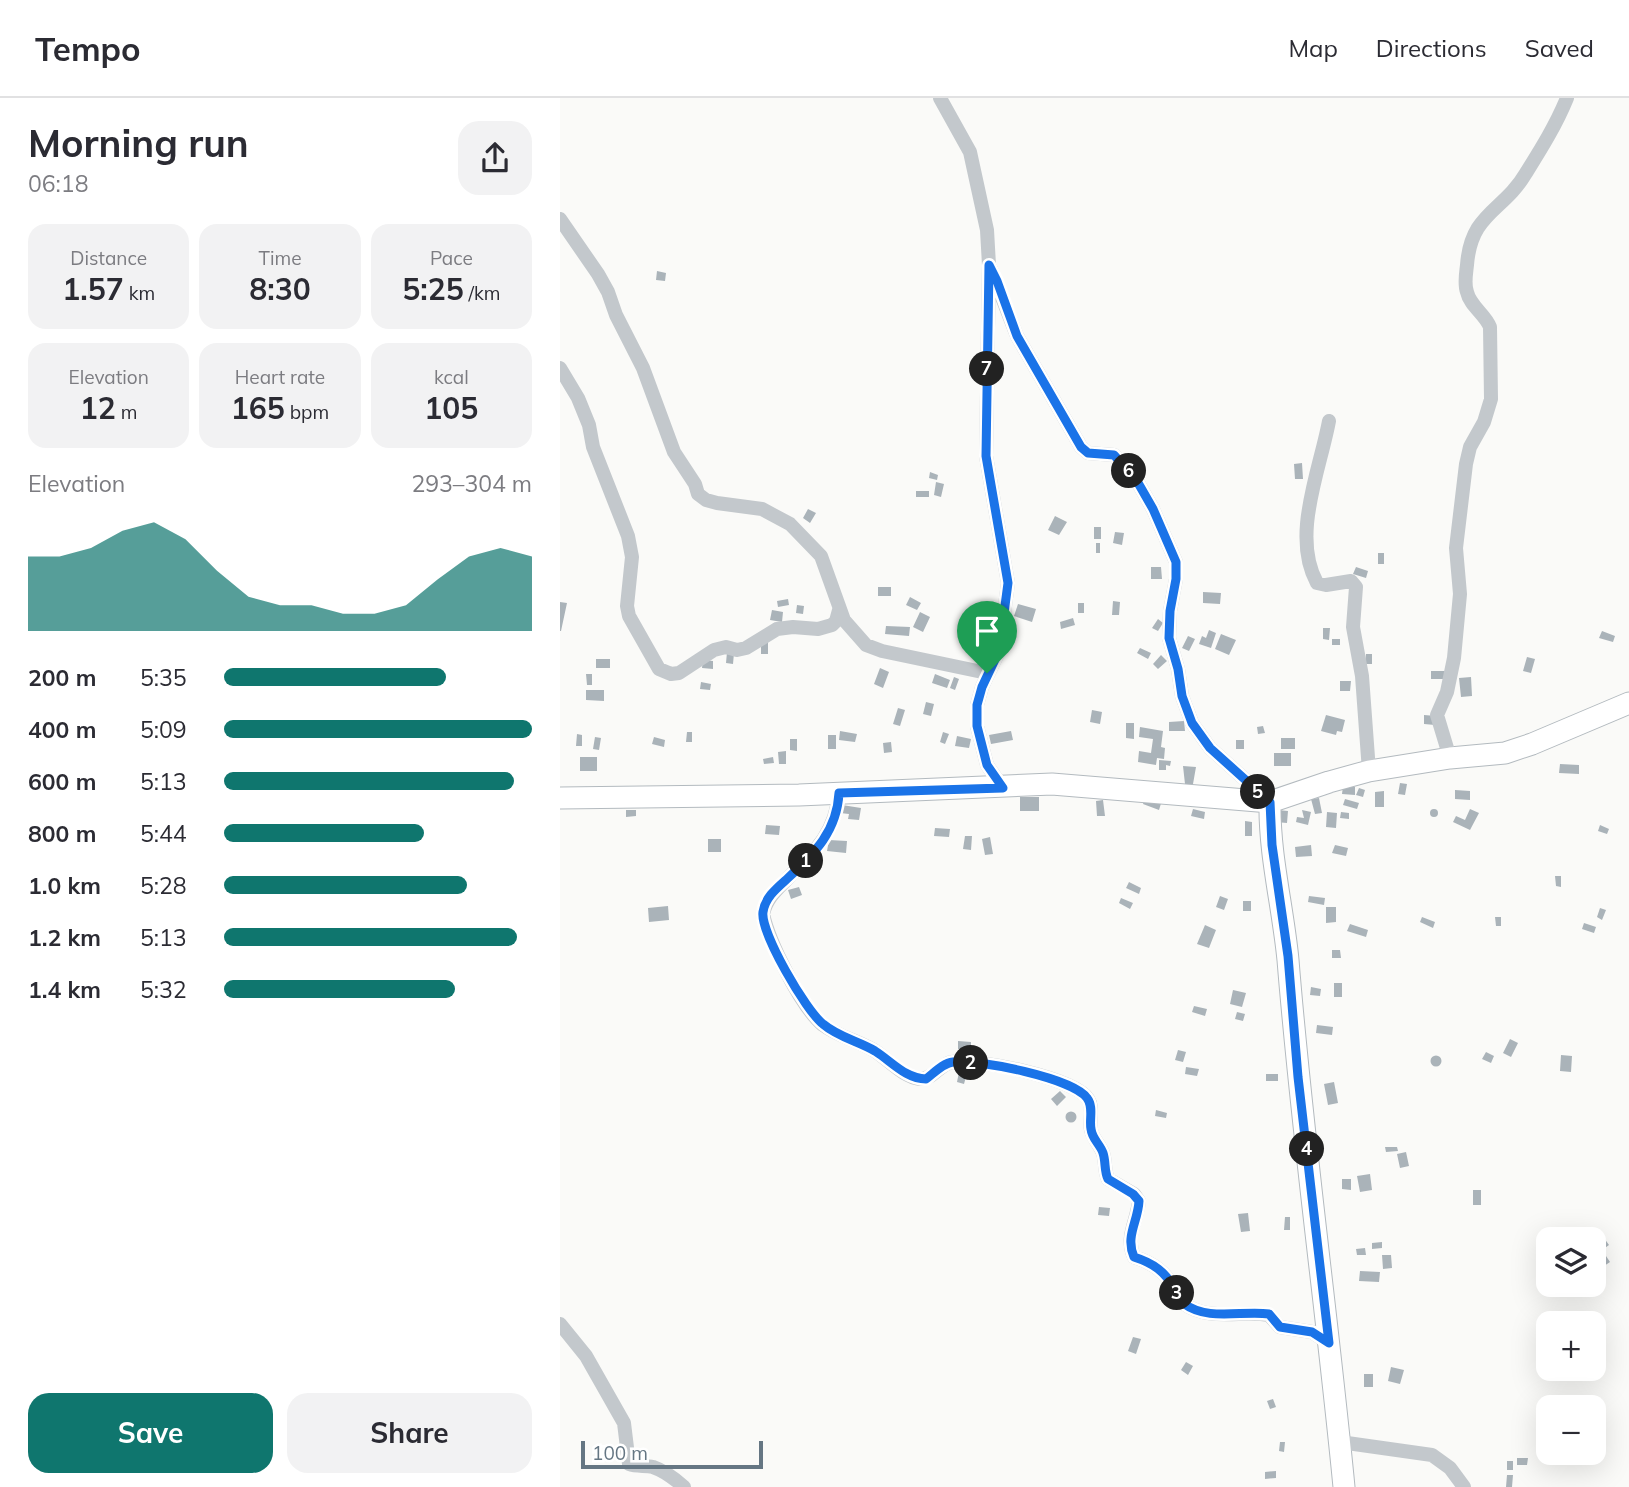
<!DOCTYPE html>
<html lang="en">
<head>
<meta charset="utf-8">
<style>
	:root { --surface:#fff; --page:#f2f2f3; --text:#2b2b33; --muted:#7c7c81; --line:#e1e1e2; --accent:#0f766e }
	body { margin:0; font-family:Mulish,sans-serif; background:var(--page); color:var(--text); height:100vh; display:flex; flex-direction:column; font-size:26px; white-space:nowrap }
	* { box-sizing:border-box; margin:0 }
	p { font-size:23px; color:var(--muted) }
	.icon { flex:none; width:38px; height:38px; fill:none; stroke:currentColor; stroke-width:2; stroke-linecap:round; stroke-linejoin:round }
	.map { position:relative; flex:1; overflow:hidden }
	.panel { display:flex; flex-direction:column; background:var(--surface); width:560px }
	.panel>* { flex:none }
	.buttons { position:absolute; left:976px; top:1129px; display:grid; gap:14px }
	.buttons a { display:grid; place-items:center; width:70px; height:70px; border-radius:14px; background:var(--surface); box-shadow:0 7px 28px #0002; font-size:35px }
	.scale { position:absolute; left:21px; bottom:18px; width:182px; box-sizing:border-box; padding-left:7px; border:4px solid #657683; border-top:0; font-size:19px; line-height:24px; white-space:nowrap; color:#657683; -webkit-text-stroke:5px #fff; paint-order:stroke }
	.pin { position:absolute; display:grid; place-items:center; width:60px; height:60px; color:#fff; margin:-72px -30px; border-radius:50% 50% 50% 0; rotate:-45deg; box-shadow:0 0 7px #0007 }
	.pin .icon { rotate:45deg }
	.km { position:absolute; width:35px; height:35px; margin:-18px; border-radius:50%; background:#222; color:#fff; font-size:19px; line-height:35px; text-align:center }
	.round { display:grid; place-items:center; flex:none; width:74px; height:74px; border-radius:21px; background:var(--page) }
	.head { display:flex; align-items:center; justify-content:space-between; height:119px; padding:0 28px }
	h1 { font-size:38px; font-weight:700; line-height:52px }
	.metrics { display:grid; grid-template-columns:repeat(3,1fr); gap:10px; height:119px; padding:7px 28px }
	.metrics div { display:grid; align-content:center; border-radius:18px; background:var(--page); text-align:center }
	.metrics b { font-size:30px; font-weight:700 }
	.metrics small { font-size:19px; font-weight:400 }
	.metrics p { font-size:19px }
	.chart { height:196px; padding:14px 28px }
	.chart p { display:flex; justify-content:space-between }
	.chart svg { width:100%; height:126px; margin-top:7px; fill:var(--accent); opacity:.7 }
	.cta { display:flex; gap:14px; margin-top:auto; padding:14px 28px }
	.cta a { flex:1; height:80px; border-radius:21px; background:var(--accent); color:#fff; font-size:28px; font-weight:700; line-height:80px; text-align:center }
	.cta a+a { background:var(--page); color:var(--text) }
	ul { padding:0 28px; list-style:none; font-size:23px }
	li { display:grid; grid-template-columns:112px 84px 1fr; align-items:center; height:52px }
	li i { height:18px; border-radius:9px; background:var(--accent) }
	header { display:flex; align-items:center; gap:42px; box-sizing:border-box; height:98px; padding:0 35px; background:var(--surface); border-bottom:2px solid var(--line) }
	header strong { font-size:33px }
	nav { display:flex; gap:38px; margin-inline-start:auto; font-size:24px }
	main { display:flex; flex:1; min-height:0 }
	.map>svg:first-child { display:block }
	.building { fill:#aab3b9 }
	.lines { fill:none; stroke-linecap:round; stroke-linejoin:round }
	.secondary-casing { stroke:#b3babf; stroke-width:23 }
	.street { stroke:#c3c8cc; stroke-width:14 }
	.secondary { stroke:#fff; stroke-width:21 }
	.route-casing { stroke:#fff; stroke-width:14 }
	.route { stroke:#1a73e8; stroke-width:9 }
</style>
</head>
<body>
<header>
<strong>Tempo</strong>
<nav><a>Map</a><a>Directions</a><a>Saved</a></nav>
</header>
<main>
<section class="panel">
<div class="head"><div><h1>Morning run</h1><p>06:18</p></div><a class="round"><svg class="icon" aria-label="share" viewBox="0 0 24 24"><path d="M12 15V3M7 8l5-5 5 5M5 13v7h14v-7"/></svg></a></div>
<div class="metrics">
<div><p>Distance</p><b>1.57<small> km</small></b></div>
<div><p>Time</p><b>8:30</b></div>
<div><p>Pace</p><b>5:25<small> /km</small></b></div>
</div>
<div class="metrics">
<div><p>Elevation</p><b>12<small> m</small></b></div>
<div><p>Heart rate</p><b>165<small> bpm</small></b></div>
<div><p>kcal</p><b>105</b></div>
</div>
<div class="chart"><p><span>Elevation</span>293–304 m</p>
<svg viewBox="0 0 160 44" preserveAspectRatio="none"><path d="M0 44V18L10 18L20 15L30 9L40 6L50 12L60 23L70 32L80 35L90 35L100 38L110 38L120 35L130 26L140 18L150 15L160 18V44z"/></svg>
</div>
<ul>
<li><b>200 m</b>5:35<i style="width:72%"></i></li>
<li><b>400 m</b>5:09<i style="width:100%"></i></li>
<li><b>600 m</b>5:13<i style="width:94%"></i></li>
<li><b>800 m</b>5:44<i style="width:65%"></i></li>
<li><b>1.0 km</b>5:28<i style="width:79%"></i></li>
<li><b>1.2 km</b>5:13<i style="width:95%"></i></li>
<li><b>1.4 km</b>5:32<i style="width:75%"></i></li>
</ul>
<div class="cta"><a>Save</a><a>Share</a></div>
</section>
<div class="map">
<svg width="1069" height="1389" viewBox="0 0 1069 1389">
	<rect width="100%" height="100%" fill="#fafaf8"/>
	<path class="building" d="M 97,173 L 106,175 L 105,183 L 96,182 Z
		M 742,365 L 743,381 L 735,381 L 734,366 Z
		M 370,374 L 378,377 L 377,382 L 369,380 Z
		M 376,384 L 384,386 L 381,399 L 374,397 Z
		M 356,393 L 369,393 L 369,399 L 356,399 Z
		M 248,411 L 256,415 L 250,425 L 243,420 Z
		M 495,418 L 507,424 L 499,437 L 488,432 Z
		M 534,429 L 541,429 L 541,441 L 534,441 Z
		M 555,434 L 564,435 L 562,447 L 553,445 Z
		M 536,445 L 540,445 L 540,455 L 536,455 Z
		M 818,455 L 824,455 L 824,466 L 818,466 Z
		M 591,469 L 601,469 L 602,481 L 591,481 Z
		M 796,469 L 808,473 L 806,480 L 793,476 Z
		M 318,489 L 331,489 L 331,498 L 318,498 Z
		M 643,494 L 661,495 L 660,506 L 643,505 Z
		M 350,499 L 361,505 L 357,512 L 346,507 Z
		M 228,501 L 229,507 L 218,509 L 217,503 Z
		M 553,503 L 560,504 L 559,517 L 552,517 Z
		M 0,504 L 7,505 L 1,533 L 0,533 Z
		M 518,505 L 524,505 L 524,515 L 518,515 Z
		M 458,506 L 476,511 L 472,524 L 454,518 Z
		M 237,507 L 244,508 L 243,516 L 236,515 Z
		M 212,512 L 223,514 L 222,524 L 210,522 Z
		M 360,514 L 370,519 L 363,534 L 353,529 Z
		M 513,520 L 515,527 L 501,531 L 500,524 Z
		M 598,521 L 603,525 L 598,533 L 592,530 Z
		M 414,525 L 426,528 L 425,535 L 412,532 Z
		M 326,528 L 350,529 L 349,538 L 325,536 Z
		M 763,530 L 770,530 L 769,542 L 763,541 Z
		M 649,532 L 656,535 L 651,550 L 639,546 L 642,538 L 646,540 Z
		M 1042,533 L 1055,538 L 1053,544 L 1039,540 Z
		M 661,536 L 676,542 L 669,557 L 655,551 Z
		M 628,538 L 635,541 L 629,553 L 622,550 Z
		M 772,541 L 780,541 L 780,547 L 772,547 Z
		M 201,544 L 208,544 L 208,556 L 201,556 Z
		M 580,550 L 591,555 L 588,561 L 577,555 Z
		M 167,554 L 174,555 L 173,566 L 166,565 Z
		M 806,556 L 812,556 L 812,566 L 805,566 Z
		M 601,557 L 607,563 L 598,571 L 593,566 Z
		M 967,559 L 975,561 L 971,575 L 963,573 Z
		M 36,561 L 50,561 L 50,570 L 36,570 Z
		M 143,562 L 153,563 L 153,571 L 142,570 Z
		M 320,570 L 329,574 L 323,590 L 314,586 Z
		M 871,573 L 887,573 L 887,581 L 871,581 Z
		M 26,576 L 32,576 L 32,587 L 27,587 Z
		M 375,576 L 390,582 L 387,590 L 372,585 Z
		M 394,579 L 399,581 L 395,592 L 390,590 Z
		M 911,579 L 912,598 L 901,599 L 899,580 Z
		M 780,583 L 791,583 L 790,593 L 780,593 Z
		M 141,584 L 151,586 L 150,592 L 140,591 Z
		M 26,592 L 44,592 L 44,603 L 26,602 Z
		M 366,604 L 374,606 L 371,618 L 363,616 Z
		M 338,610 L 345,612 L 340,628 L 333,626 Z
		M 532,612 L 542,614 L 540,626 L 530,624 Z
		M 766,617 L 785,622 L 782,634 L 777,633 L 776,637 L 761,633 Z
		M 864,617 L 876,618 L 875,627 L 864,626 Z
		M 624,623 L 625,633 L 609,633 L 609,624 Z
		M 566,625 L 574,625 L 574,641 L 566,640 Z
		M 703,628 L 705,635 L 698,636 L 697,629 Z
		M 580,629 L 603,633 L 601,649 L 605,650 L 604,661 L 597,660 L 596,667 L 578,664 L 579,653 L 591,655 L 593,641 L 579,639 Z
		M 280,633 L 297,636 L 295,644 L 279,642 Z
		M 451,633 L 453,642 L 431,646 L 429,637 Z
		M 127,634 L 132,634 L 132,644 L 126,644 Z
		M 383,634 L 389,636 L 385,646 L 380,644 Z
		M 17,636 L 22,637 L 22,648 L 16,648 Z
		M 268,637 L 276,637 L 276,651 L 268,651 Z
		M 397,638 L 411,641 L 409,650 L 395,648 Z
		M 35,639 L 41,640 L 39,652 L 33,651 Z
		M 94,639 L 105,642 L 104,649 L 92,646 Z
		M 721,640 L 735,640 L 735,651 L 721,651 Z
		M 230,641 L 237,641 L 237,653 L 230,652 Z
		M 676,642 L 684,642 L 684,651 L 676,651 Z
		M 331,644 L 332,654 L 324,655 L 323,645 Z
		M 226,653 L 226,666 L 219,666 L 218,654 Z
		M 714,655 L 731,655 L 731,668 L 714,668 Z
		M 20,659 L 37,659 L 37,673 L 20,673 Z
		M 213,659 L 214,665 L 204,666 L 203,661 Z
		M 599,662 L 611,663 L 610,668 L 606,667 L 606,672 L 599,672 Z
		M 1000,666 L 1019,667 L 1019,676 L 999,675 Z
		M 623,668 L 636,669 L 633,686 L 625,686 Z
		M 840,685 L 847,686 L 845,697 L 838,696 Z
		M 783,688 L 795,689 L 795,697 L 782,696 Z
		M 799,690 L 805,692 L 803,699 L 796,697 Z
		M 895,692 L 910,693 L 910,702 L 895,701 Z
		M 824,693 L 824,709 L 815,709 L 815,694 Z
		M 587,694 L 603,699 L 599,712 L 583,706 Z
		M 460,699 L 479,699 L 479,713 L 460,713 Z
		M 759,700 L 762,715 L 755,716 L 751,701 Z
		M 785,701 L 799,705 L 797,711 L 783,707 Z
		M 543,702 L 545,718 L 537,718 L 536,703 Z
		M 282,707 L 301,710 L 299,722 L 288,721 L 289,716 L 280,715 Z
		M870 715a4 4 0 1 1 8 0a4 4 0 1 1-8 0Z
		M 633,711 L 645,714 L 644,721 L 631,718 Z
		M 910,711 L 919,715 L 910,732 L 893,724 L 896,718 L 905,722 Z
		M 66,712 L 76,712 L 76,718 L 66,719 Z
		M 718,712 L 728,713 L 727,725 L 716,724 Z
		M 742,712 L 751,714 L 748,727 L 736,724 L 737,719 L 744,720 Z
		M 767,714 L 777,715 L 776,730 L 766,729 Z
		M 781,714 L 789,715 L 789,721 L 780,720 Z
		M 685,723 L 692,724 L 692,738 L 685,738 Z
		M 206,727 L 220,728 L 219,737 L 205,736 Z
		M 1040,727 L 1049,731 L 1047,736 L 1038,733 Z
		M 375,730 L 390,731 L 389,739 L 374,738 Z
		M 405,738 L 412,738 L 411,752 L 403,751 Z
		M 430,739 L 433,756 L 425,757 L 422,741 Z
		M 148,741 L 161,741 L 161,754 L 148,754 Z
		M 269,742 L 287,743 L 286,755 L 267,753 Z
		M 751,747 L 752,758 L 736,759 L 735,749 Z
		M 775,747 L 788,750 L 786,758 L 772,755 Z
		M 995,778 L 1001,778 L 1001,789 L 996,788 Z
		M 569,784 L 581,790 L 579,796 L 566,790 Z
		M 239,789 L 242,797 L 231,801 L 228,792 Z
		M 660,798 L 668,801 L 664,812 L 656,809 Z
		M 749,798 L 765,800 L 764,807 L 748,804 Z
		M 561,800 L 573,805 L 570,811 L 559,805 Z
		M 683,803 L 691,803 L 691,813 L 683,813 Z
		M 108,808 L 109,822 L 89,824 L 88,810 Z
		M 766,809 L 776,809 L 776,824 L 766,825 Z
		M 1040,810 L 1046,812 L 1042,822 L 1037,819 Z
		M 862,819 L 875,824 L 873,830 L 860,824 Z
		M 935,819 L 941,819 L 941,828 L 936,828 Z
		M 1024,825 L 1036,829 L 1034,835 L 1022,831 Z
		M 790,826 L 808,832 L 806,839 L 787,833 Z
		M 645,827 L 656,832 L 649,850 L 637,846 Z
		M 772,852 L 780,852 L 781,860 L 772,860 Z
		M 774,885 L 782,885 L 782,899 L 774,899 Z
		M 751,889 L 761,891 L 760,898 L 750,897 Z
		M 673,892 L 686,895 L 682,909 L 670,906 Z
		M 634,908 L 647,911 L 645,918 L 632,914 Z
		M 677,914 L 685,916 L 683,923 L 675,921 Z
		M 757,927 L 773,929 L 772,937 L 756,935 Z
		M 950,941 L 958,945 L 951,959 L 943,955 Z
		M 398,943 L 411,944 L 411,951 L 398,951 Z
		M 618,952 L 626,954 L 623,964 L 615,962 Z
		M 926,954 L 934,958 L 931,965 L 922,961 Z
		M 1001,957 L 1012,958 L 1011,974 L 1000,973 Z
		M870.5 963a5.5 5.5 0 1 1 11 0a5.5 5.5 0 1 1-11 0Z
		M 626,969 L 639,971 L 637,978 L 625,976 Z
		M 399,974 L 407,975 L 404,986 L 397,984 Z
		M 706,976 L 718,976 L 718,983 L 706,983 Z
		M 774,984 L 778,1005 L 768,1007 L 764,986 Z
		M 500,993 L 506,999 L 497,1008 L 491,1001 Z
		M 596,1012 L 607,1015 L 606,1020 L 595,1018 Z
		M505.5 1019a5.5 5.5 0 1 1 11 0a5.5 5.5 0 1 1-11 0Z
		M 825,1049 L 837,1049 L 838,1053 L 826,1054 Z
		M 846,1054 L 849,1068 L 840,1070 L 837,1056 Z
		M 810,1076 L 812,1092 L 800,1094 L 797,1078 Z
		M 782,1081 L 791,1081 L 791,1092 L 782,1091 Z
		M 913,1092 L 921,1092 L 921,1107 L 913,1107 Z
		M 539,1109 L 550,1110 L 549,1118 L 538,1117 Z
		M 688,1115 L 690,1133 L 681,1134 L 678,1116 Z
		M 725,1119 L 730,1119 L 730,1132 L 724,1132 Z
		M 1044,1140 L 1049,1147 L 1042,1152 L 1050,1164 L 1041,1170 L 1034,1159 L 1034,1147 Z
		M 822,1144 L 822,1150 L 812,1151 L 812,1145 Z
		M 805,1150 L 806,1157 L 797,1157 L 796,1151 Z
		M 822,1157 L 831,1157 L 832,1170 L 823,1171 Z
		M 800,1173 L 820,1174 L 819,1184 L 799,1183 Z
		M 573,1239 L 581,1241 L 576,1256 L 568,1253 Z
		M 626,1264 L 633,1268 L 628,1277 L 621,1272 Z
		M 831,1269 L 844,1272 L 840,1286 L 828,1283 Z
		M 804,1276 L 813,1276 L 813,1289 L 804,1289 Z
		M 713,1301 L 716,1309 L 710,1311 L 707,1303 Z
		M 720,1344 L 725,1344 L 724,1354 L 719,1353 Z
		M 988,1355 L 998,1357 L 997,1363 L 986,1361 Z
		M 957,1360 L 968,1360 L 967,1367 L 957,1367 Z
		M 947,1363 L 953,1363 L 953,1372 L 947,1372 Z
		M 716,1373 L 716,1380 L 705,1381 L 705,1374 Z
		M 947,1377 L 953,1377 L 952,1389 L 946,1389 Z"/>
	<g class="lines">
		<g class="secondary-casing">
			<path id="secondary" d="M 0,700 L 239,697 L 492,686 L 710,704 L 769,684 L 809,673 L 890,660 L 945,655 L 972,646 L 1069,605
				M 710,704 C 709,757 723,809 728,862 C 742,1038 767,1213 784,1389"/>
		</g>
		<path class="street" d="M 380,0 L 410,54 L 427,132 L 429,167 L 426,358 L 448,485 L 439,553 L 422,589 L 417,607 L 417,628 L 427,667 L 443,690
			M 0,121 L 38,176 L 48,194 L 56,217 L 83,270 L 114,354 L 135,386 L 138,396 L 146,402 L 157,405 L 202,411 L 230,426 L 261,458 L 284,522 L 306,547 L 322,553 L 427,575
			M 431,171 L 457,238 L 521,349 L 528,355 L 554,357 L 577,383 L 593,411 L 616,464 L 616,481 L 610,513 L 609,540 L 618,571 L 622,598 L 632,625 L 650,650 L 710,704
			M 0,270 L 18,300 L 29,327 L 33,349 L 68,438 L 72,459 L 67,508 L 69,518 L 99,571 L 111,576 L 119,575 L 154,552 L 166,549 L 177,552 L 186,550 L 217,531 L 233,529 L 258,531 L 272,527 L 276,523 L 279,512
			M 769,323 C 760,372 731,438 757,485 L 766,487 L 791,483 L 796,489 L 793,529 L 802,578 L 809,673
			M 890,660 L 877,617 L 887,594 L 894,560 L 900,496 L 896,450 L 906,366 L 910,349 L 924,324 L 931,301 L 930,229 C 925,216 910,208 907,194 C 904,186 906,176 907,167 C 911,114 943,114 966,75 C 981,51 996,27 1007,0
			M 279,695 C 276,732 257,752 231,777 C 219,790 207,798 203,816 C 209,844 241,909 263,927 C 279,939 299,943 315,953 C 329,962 343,979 360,981 C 372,982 380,966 392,964 C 416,960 515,980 528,1001 C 534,1010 529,1022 531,1032 C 533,1041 540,1047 543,1055 C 546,1064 544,1073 548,1081 L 574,1096 L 579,1103 C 577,1124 565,1138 574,1159 C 593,1165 606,1174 615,1192 C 618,1196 619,1202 623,1205 C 648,1224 682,1212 709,1217 L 720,1229 L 752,1234 L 769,1245
			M 0,1226 L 26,1258 L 64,1325 L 69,1366 C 77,1369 85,1367 93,1369 C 105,1373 115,1381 124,1389
			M 780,1344 L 872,1357 L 890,1370 L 904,1389"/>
		<use href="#secondary" class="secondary"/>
	</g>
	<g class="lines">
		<g class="route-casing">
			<path id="route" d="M 429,167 L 437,183 L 457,238 L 521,349 L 528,355 L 554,357 L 577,383 L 593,411 L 616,464 L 616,481 L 610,513 L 609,540 L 618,571 L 622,598 L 632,625 L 650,650 L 710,704 L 712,747 L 728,858 L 738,979 L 769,1245 L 752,1234 L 720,1229 L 709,1216 C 682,1212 648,1224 623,1205 C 619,1202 618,1196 615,1192 C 606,1174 593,1165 574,1159 C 565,1138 578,1124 579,1103 L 573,1096 L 548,1081 C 544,1073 546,1064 543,1055 C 540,1046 532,1041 531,1031 C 529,1021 534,1009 527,1000 C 513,980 418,961 393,964 C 383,965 374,975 366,981 C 346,981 331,963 315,953 C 298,943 278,939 263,926 C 246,913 200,834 203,814 C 205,799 218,789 228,780 C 255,755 277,733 279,695 L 443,690 L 427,667 L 417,628 L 417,607 L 422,589 L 439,553 L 448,485 L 426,358 Z"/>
		</g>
		<use href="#route" class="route"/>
	</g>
</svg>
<div class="buttons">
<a><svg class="icon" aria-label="layers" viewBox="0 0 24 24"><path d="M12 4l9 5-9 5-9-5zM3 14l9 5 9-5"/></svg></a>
<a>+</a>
<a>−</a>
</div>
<div class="scale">100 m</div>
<div class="pin" style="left:427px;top:575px;background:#1e9e55"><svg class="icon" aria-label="arrive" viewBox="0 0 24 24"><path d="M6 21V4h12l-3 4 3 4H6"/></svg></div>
<b class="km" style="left:246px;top:763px">1</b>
<b class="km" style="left:411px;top:965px">2</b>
<b class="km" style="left:617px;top:1195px">3</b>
<b class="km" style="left:747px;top:1051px">4</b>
<b class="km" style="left:698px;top:694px">5</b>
<b class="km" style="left:569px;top:373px">6</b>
<b class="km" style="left:427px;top:271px">7</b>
</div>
</main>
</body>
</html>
